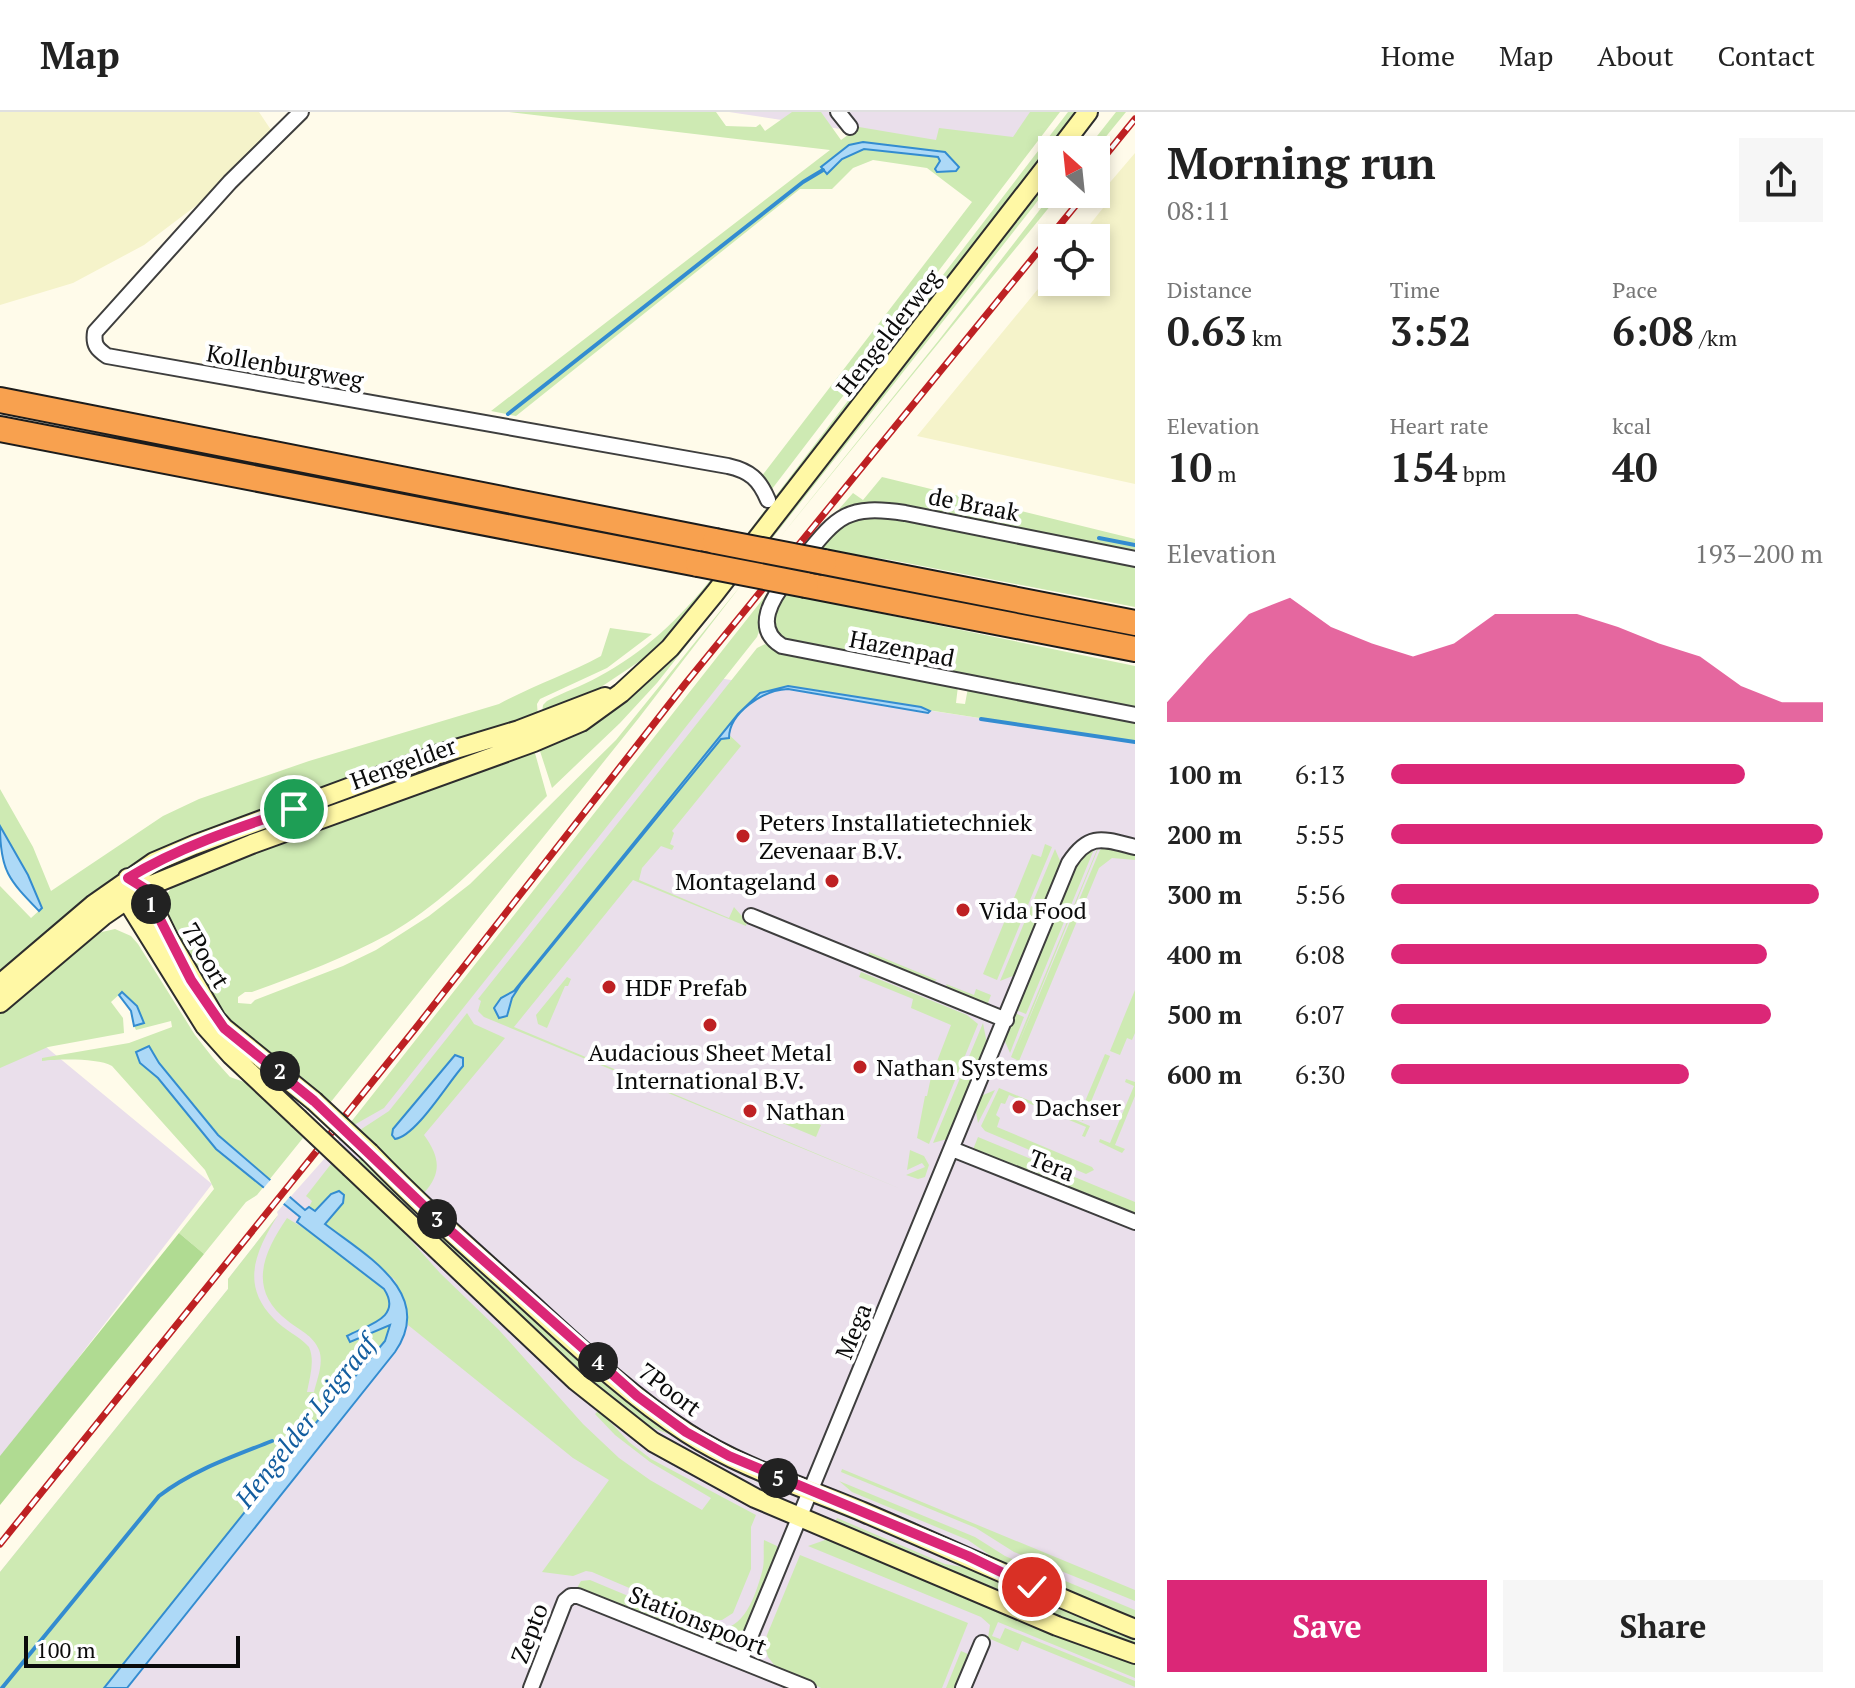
<!DOCTYPE html>
<html lang="en">
<head>
<meta charset="utf-8">
<style>
	:root { --surface:#fff; --page:#f6f6f6; --text:#222; --muted:#767676; --line:#e0e0e0; --accent:#db2777 }
	body { margin:0; font-family:"PT Serif",serif; background:var(--page); color:var(--text); height:100vh; display:flex; flex-direction:column; font-size:30px; white-space:nowrap }
	* { box-sizing:border-box; margin:0 }
	p { font-size:26px; color:var(--muted) }
	.icon { flex:none; width:44px; height:44px; fill:none; stroke:currentColor; stroke-width:2; stroke-linecap:round; stroke-linejoin:round }
	.map { position:relative; flex:1; overflow:hidden }
	.side { display:flex; flex-direction:column; background:var(--surface); width:720px }
	.side>* { flex:none }
	.needle { width:52px; rotate:333deg }
	.buttons { position:absolute; left:1038px; top:24px; display:grid; gap:16px }
	.buttons a { display:grid; place-items:center; width:72px; height:72px; border-radius:0px; background:var(--surface); box-shadow:0 4px 12px #0003; font-size:40px }
	.scale { position:absolute; left:24px; bottom:20px; width:216px; box-sizing:border-box; padding-left:8px; border:4px solid #0b0b0b; border-top:0; font-size:22px; line-height:28px; white-space:nowrap; color:#0b0b0b; -webkit-text-stroke:6px #fff; paint-order:stroke }
	.pin { position:absolute; display:grid; place-items:center; width:68px; height:68px; color:#fff; margin:-34px; border:4px solid #fff; border-radius:50%; box-shadow:0 2px 8px #0007 }
	.km { position:absolute; width:40px; height:40px; margin:-20px; border-radius:50%; background:#222; color:#fff; font-size:22px; line-height:40px; text-align:center }
	.round { display:grid; place-items:center; flex:none; width:84px; height:84px; border-radius:0px; background:var(--page) }
	.summary { display:flex; align-items:center; justify-content:space-between; height:136px; padding:0 32px }
	h1 { font-size:44px; font-weight:700; line-height:60px }
	.metrics { display:grid; grid-template-columns:repeat(3,1fr); gap:12px; height:136px; padding:8px 32px }
	.metrics div { display:grid; align-content:center }
	.metrics b { font-size:40px; font-weight:700 }
	.metrics small { font-size:22px; font-weight:400 }
	.metrics p { font-size:22px }
	.chart { height:224px; padding:16px 32px }
	.chart p { display:flex; justify-content:space-between }
	.chart svg { width:100%; height:144px; margin-top:8px; fill:var(--accent); opacity:.7 }
	.primary-button { display:flex; gap:16px; margin-top:auto; padding:16px 32px }
	.primary-button a { flex:1; height:92px; border-radius:0px; background:var(--accent); color:#fff; font-size:32px; font-weight:700; line-height:92px; text-align:center }
	.primary-button a+a { background:var(--page); color:var(--text) }
	ul { padding:0 32px; list-style:none; font-size:26px }
	li { display:grid; grid-template-columns:128px 96px 1fr; align-items:center; height:60px }
	li i { height:20px; border-radius:10px; background:var(--accent) }
	header { display:flex; align-items:center; gap:48px; box-sizing:border-box; height:112px; padding:0 40px; background:var(--surface); border-bottom:2px solid var(--line) }
	header strong { font-size:38px }
	nav { display:flex; gap:44px; margin-inline-start:auto; font-size:28px }
	main { display:flex; flex:1; min-height:0 }
	.map>svg:first-child { display:block }
	.industrial { fill:#eadfeb }
	.farmland { fill:#f5f3ca }
	.green { fill:#ceeab3; fill-rule:evenodd }
	.forest { fill:#b0db92 }
	.water { fill:#add9f7; stroke:#338cd0; stroke-width:2 }
	.pier { fill:#fffbea }
	.lines { fill:none; stroke-linecap:round; stroke-linejoin:round }
	.stream { stroke:#338cd0; stroke-width:4 }
	.street-casing { stroke:#3e3e3e; stroke-width:18 }
	.secondary-casing { stroke:#2d2d2d; stroke-width:22 }
	.highway-casing { stroke:#1c1c1c; stroke-width:28 }
	.street { stroke:#fff; stroke-width:14 }
	.secondary { stroke:#fff8a5; stroke-width:18 }
	.highway { stroke:#f8a14f; stroke-width:24 }
	.rail-casing { stroke:#be2123; stroke-width:7 }
	.rail { stroke:#fff; stroke-width:4; stroke-dasharray:12; stroke-linecap:butt }
	.secondary-bridge-casing { stroke:#2d2d2d; stroke-width:22; stroke-linecap:butt }
	.highway-bridge-casing { stroke:#1c1c1c; stroke-width:28; stroke-linecap:butt }
	.secondary-bridge { stroke:#fff8a5; stroke-width:18 }
	.highway-bridge { stroke:#f8a14f; stroke-width:24 }
	.route-casing { stroke:#fff; stroke-width:16 }
	.route { stroke:#db2777; stroke-width:10 }
	.poi-dot { fill:#be2123; stroke:#fff; stroke-width:3 }
	.labels { text-anchor:middle; dominant-baseline:central; stroke-width:8; stroke-linejoin:round; paint-order:stroke }
	.street-label { font-size:24px; fill:#0b0b0b; stroke:#fff }
	.poi-label { font-size:24px; fill:#0b0b0b; stroke:#fff; text-anchor:start }
	.water-label { font-size:26px; font-style:italic; fill:#135d9f; stroke:#fff }
</style>
</head>
<body>
<header>
<strong>Map</strong>
<nav><a>Home</a><a>Map</a><a>About</a><a>Contact</a></nav>
</header>
<main>
<div class="map">
<svg width="1135" height="1576" viewBox="0 0 1135 1576">
	<rect width="100%" height="100%" fill="#fffbea"/>
	<path class="industrial" d="M 729,0 L 1044,0 L 998,41 Z
		M 718,566 L 1135,630 L 1135,1576 L 0,1576 L 0,1460 L 228,1177 L 228,1167 L 278,1103 L 277,1100 L 325,1046 L 351,1010 Z
		M 0,897 L 212,1072 L 0,1348 Z"/>
	<path class="farmland" d="M 0,0 L 259,0 L 271,18 L 213,81 L 144,133 L 73,171 L 0,193 Z
		M 1135,41 L 1135,372 L 917,324 L 1052,160 L 1052,170 L 1096,170 L 1096,126 L 1079,126 L 1107,91 L 1100,85 L 1106,75 Z"/>
	<path class="green" d="M 509,0 L 716,0 L 726,14 L 756,15 L 760,12 L 765,19 L 792,0 L 821,0 L 841,28 L 859,15 L 936,28 L 939,16 L 1013,25 L 1030,0 L 1060,0 L 772,377 L 767,376 L 761,365 L 972,90 L 927,56 L 873,48 L 853,56 L 832,77 L 800,77 L 516,304 L 491,299 L 830,38 Z
		M 1068,0 L 1079,0 L 919,208 L 910,206 Z
		M 1116,0 L 1126,0 L 1095,38 L 1086,38 Z
		M 1052,60 L 1052,70 L 1033,95 L 771,428 L 768,428 Z
		M 1052,82 L 1060,82 L 777,429 L 939,228 Z
		M 907,211 L 911,217 L 752,424 L 746,423 Z
		M 882,365 L 1135,427 L 1135,443 L 868,393 L 806,435 L 853,381 L 863,388 Z
		M 873,401 L 1135,451 L 1135,495 L 891,448 L 816,437 L 843,411 Z
		M 712,466 L 717,467 L 649,543 L 586,585 L 542,600 L 543,593 L 547,589 C 564,580 582,574 598,565 C 645,540 679,507 712,466 Z
		M 733,471 L 736,471 L 657,571 L 620,611 L 552,676 L 538,633 C 564,620 592,608 617,593 C 665,564 698,514 733,471 Z
		M 742,472 L 638,607 L 330,991 L 284,950 L 242,922 L 210,891 L 163,796 C 165,779 174,772 188,764 L 533,634 L 547,684 C 498,733 450,787 389,822 C 345,846 299,863 252,880 L 245,880 L 238,885 L 238,891 L 251,892 L 255,888 L 343,854 L 376,838 L 429,804 L 470,772 L 616,628 Z
		M 770,478 L 774,479 L 757,525 L 384,996 L 354,1013 L 351,1010 Z
		M 781,481 L 1135,554 L 1135,600 L 781,529 L 771,513 Z
		M 610,516 L 652,522 L 607,556 L 540,587 L 537,592 L 538,605 L 193,728 L 0,866 L 0,774 L 31,806 L 42,796 L 28,763 L 0,714 L 0,677 L 33,735 L 51,779 L 163,704 L 199,687 L 309,649 L 499,592 C 532,574 568,562 601,544 Z
		M 765,532 L 794,545 L 958,574 L 956,591 L 965,592 L 968,576 L 1135,606 L 1135,630 L 786,576 C 756,579 744,598 725,619 L 741,634 L 672,719 L 674,721 L 670,732 L 674,734 L 672,738 L 661,734 L 642,756 L 639,768 L 729,806 L 734,795 L 747,810 L 746,814 L 633,768 L 514,915 L 901,1077 L 484,905 L 478,899 L 481,889 L 478,887 L 757,536 Z
		M 1045,732 L 1052,735 L 997,868 L 983,862 L 1032,742 L 1041,745 Z
		M 1104,734 L 1135,743 L 1135,748 L 1112,746 L 1099,756 L 1019,949 L 1011,945 L 1098,735 ZM 1103,736 L 1100,738 L 1013,945 L 1098,737 Z
		M 1095,735 L 1026,902 L 1016,898 L 1077,750 L 1085,740 Z
		M 1055,737 L 1061,751 L 1015,863 L 1000,869 Z
		M 115,817 L 131,824 L 138,832 L 195,923 L 213,946 L 230,965 L 247,971 L 303,1026 L 257,1083 L 246,1090 L 204,1142 L 179,1121 L 214,1077 L 205,1058 L 112,954 C 98,946 59,947 42,949 L 42,946 L 129,931 L 172,915 L 171,909 L 136,918 L 134,914 L 144,911 L 122,880 L 111,890 L 123,906 L 124,921 L 48,935 L 0,956 L 0,896 L 93,822 Z
		M 869,840 L 937,868 L 932,870 L 868,844 Z
		M 861,860 L 967,903 L 978,912 L 929,1032 L 917,1026 L 925,984 L 927,984 L 931,965 L 951,913 L 911,896 L 913,887 L 859,865 Z
		M 567,865 L 571,867 L 568,874 L 565,874 L 547,916 L 538,912 L 536,903 Z
		M 946,872 L 974,883 L 976,877 L 991,883 L 988,891 L 983,891 L 948,877 Z
		M 1135,878 L 1135,921 L 1132,928 L 1127,926 L 1120,943 L 1110,939 Z
		M 467,901 L 474,912 L 505,926 L 424,1023 C 439,1044 443,1060 424,1081 L 360,1018 L 389,999 Z
		M 1015,901 L 1024,905 L 1010,941 L 1004,927 Z
		M 983,911 L 987,932 L 947,1027 L 933,1031 Z
		M 1105,942 L 1110,944 L 1083,1009 L 1078,1006 Z
		M 1126,967 L 1135,970 L 1135,984 L 1115,1033 L 1125,1037 L 1122,1041 L 1099,1030 L 1100,1027 L 1110,1031 L 1134,974 L 1125,970 Z
		M 999,976 L 1090,1014 L 1085,1025 L 1082,1024 L 1086,1015 L 1009,983 L 1005,992 L 1001,991 L 996,1003 L 1000,1006 L 997,1015 L 1092,1055 L 1094,1058 L 1086,1062 L 985,1019 L 981,1014 Z
		M 995,978 L 978,1011 L 976,1000 L 981,984 Z
		M 773,993 L 821,1013 L 816,1025 L 768,1005 Z
		M 978,1025 L 1135,1090 L 1135,1107 L 972,1040 Z
		M 910,1038 L 924,1044 L 929,1053 L 925,1065 L 918,1067 L 906,1063 L 925,1055 L 922,1051 L 907,1058 Z
		M 361,1045 L 506,1178 L 765,1368 L 763,1373 L 671,1323 L 638,1310 L 579,1261 L 356,1050 Z
		M 331,1052 L 388,1103 L 440,1161 L 499,1218 L 583,1312 L 619,1346 L 650,1368 L 702,1398 L 711,1386 L 650,1350 L 615,1323 L 595,1302 L 599,1298 L 629,1330 L 651,1347 L 756,1403 L 751,1415 L 751,1457 L 733,1501 L 722,1508 L 715,1508 L 636,1475 L 634,1478 L 592,1460 L 586,1459 L 573,1464 L 542,1460 L 609,1368 L 573,1346 L 408,1213 L 404,1186 L 394,1167 L 325,1112 L 343,1091 L 337,1082 L 331,1082 L 314,1099 L 309,1095 L 312,1089 L 306,1084 Z
		M 278,1103 C 257,1137 239,1172 274,1207 C 284,1218 298,1223 309,1235 C 315,1249 310,1264 307,1280 L 314,1280 C 317,1267 324,1251 319,1238 C 313,1223 299,1218 288,1209 C 247,1178 263,1141 287,1106 L 320,1126 L 384,1178 L 391,1189 L 389,1200 L 350,1230 L 387,1212 L 390,1213 L 385,1229 L 315,1312 L 309,1315 L 309,1320 L 104,1576 L 0,1576 L 0,1460 L 228,1177 L 228,1167 Z
		M 842,1357 L 1135,1478 L 1135,1489 L 1014,1440 L 976,1416 L 841,1360 Z
		M 839,1369 L 975,1425 L 1005,1444 L 1135,1498 L 1135,1514 L 1028,1470 L 968,1428 L 852,1380 Z
		M 837,1406 L 945,1452 L 979,1458 L 1135,1523 L 1135,1538 L 1021,1495 L 995,1476 L 835,1410 Z
		M 828,1427 L 1135,1546 L 1135,1566 L 998,1510 L 992,1524 L 1000,1527 L 1005,1516 L 1135,1569 L 1135,1575 L 1022,1529 L 1018,1539 L 988,1526 L 990,1513 L 981,1505 L 808,1434 Z
		M 764,1428 L 777,1434 L 777,1441 C 769,1459 753,1510 740,1522 C 729,1532 717,1532 704,1528 L 577,1476 L 581,1469 L 590,1468 L 705,1516 C 741,1526 754,1489 762,1460 C 765,1450 763,1439 764,1428 Z
		M 800,1443 L 968,1511 L 942,1576 L 821,1576 L 775,1554 L 768,1545 L 765,1534 L 767,1523 Z
		M 961,1539 L 968,1542 L 955,1576 L 946,1576 Z"/>
	<path class="forest" d="M 179,1121 L 204,1142 L 0,1393 L 0,1344 Z"/>
	<path class="water" d="M 863,30 L 945,40 L 959,55 L 956,59 L 937,60 L 935,57 L 940,49 L 938,45 L 864,37 L 842,47 L 827,62 L 821,55 L 849,33 Z
		M 788,574 L 921,595 L 930,599 L 928,601 L 788,577 C 763,578 729,601 729,626 L 721,627 L 521,872 L 512,886 L 507,904 L 499,906 L 494,896 L 501,886 L 514,879 L 738,602 L 760,581 Z
		M 0,714 L 28,763 L 42,796 L 39,799 C 9,768 0,759 0,714 Z
		M 122,880 L 137,894 L 144,911 L 134,914 L 131,899 L 119,883 Z
		M 149,934 L 159,951 L 218,1023 L 305,1098 L 309,1095 L 315,1099 L 331,1082 L 339,1079 L 344,1083 L 343,1091 L 325,1112 C 365,1143 436,1181 395,1240 L 127,1576 L 104,1576 L 308,1321 L 309,1315 L 315,1312 L 385,1229 L 390,1213 L 350,1230 L 347,1224 C 367,1213 403,1206 384,1177 L 297,1110 L 300,1105 L 216,1037 L 158,966 L 140,951 L 136,940 Z
		M 455,943 L 463,946 L 463,954 C 447,972 416,1024 395,1027 L 392,1023 L 393,1017 Z"/>
	<path class="pier" d="M 273,1065 L 292,1082 L 281,1095 L 261,1079 Z"/>
	<g class="lines">
		<path class="stream" d="M 508,302 L 803,70 L 823,58
			M 1099,426 L 1135,433
			M 981,607 L 1135,630
			M 2,1576 L 159,1384 C 193,1358 232,1345 272,1329"/>
		<g class="street-casing">
			<path id="street" d="M 301,0 L 230,70 L 95,220 C 93,233 97,237 107,244 L 728,354 C 750,359 759,367 768,388
				M 838,0 L 850,15
				M 801,449 C 837,405 845,392 905,401 L 1135,447
				M 788,466 C 773,485 752,516 782,534 L 1135,603
				M 751,804 L 1006,908
				M 952,1037 L 1135,1110
				M 741,1547 L 1069,751 C 1089,720 1103,727 1135,735
				M 531,1576 L 565,1489 L 571,1484 L 578,1484 L 808,1576
				M 963,1576 L 982,1531"/>
		</g>
		<g class="secondary-casing">
			<path id="secondary" d="M 1059,38 L 1088,0
				M 0,872 L 94,792 L 154,750 L 194,733 L 367,669 L 436,643 L 519,618 L 605,585
				M 0,891 L 103,804 L 144,776 L 252,732 L 534,630 L 581,610 L 621,581 L 670,536 L 715,481 L 1052,47
				M 298,1006 L 231,943 L 205,914 L 126,787 L 128,766 L 144,776 L 168,825 L 216,907 L 224,916 L 314,989
				M 370,1041 C 418,1091 469,1136 520,1182 C 573,1230 627,1282 687,1321 C 741,1356 804,1375 863,1400 C 954,1439 1044,1480 1135,1517
				M 351,1056 L 576,1269 L 653,1330 L 755,1386 L 1057,1514 L 1135,1542"/>
		</g>
		<g class="highway-casing">
			<path id="highway" d="M 0,288 L 715,429
				M 0,317 L 698,452
				M 824,450 L 1135,511
				M 806,473 L 1135,537"/>
		</g>
		<use href="#street" class="street"/>
		<use href="#secondary" class="secondary"/>
		<use href="#highway" class="highway"/>
		<g class="rail-casing">
			<path id="rail" d="M 1096,55 L 1135,7
				M 0,1432 L 415,917 L 685,572 L 1085,82"/>
		</g>
		<use href="#rail" class="rail"/>
		<g class="secondary-bridge-casing">
			<path id="secondary-bridge" d="M 314,989 L 370,1041
				M 298,1006 L 351,1056"/>
		</g>
		<g class="highway-bridge-casing">
			<path id="highway-bridge" d="M 715,429 L 824,450
				M 698,452 L 806,473"/>
		</g>
		<use href="#secondary-bridge" class="secondary-bridge"/>
		<use href="#highway-bridge" class="highway-bridge"/>
	</g>
	<g class="lines">
		<g class="route-casing">
			<path id="route" d="M 294,697 C 237,716 179,735 128,766 L 144,776 L 191,868 L 224,916 L 314,989 L 446,1115 L 637,1284 L 686,1320 L 729,1344 L 968,1444 L 1032,1475"/>
		</g>
		<use href="#route" class="route"/>
	</g>
	<g class="poi-dot">
		<circle cx="743" cy="724" r="8"/>
		<circle cx="832" cy="769" r="8"/>
		<circle cx="963" cy="798" r="8"/>
		<circle cx="609" cy="875" r="8"/>
		<circle cx="710" cy="913" r="8"/>
		<circle cx="860" cy="955" r="8"/>
		<circle cx="1019" cy="995" r="8"/>
		<circle cx="750" cy="999" r="8"/>
	</g>
	<g class="labels">
		<g class="street-label">
			<text transform="translate(888 220) rotate(-52)">Hengelderweg</text>
			<text transform="translate(285 254) rotate(10)">Kollenburgweg</text>
			<text transform="translate(974 392) rotate(11)">de Braak</text>
			<text transform="translate(902 536) rotate(11)">Hazenpad</text>
			<text transform="translate(403 651) rotate(-20)">Hengelder</text>
			<text transform="translate(206 843) rotate(60)">7Poort</text>
			<text transform="translate(1052 1053) rotate(22)">Tera</text>
			<text transform="translate(853 1219) rotate(-68)">Mega</text>
			<text transform="translate(670 1277) rotate(37)">7Poort</text>
			<text transform="translate(698 1508) rotate(22)">Stationspoort</text>
			<text transform="translate(529 1521) rotate(-69)">Zepto</text>
		</g>
		<g class="poi-label">
			<text x="759" y="710">Peters Installatietechniek<tspan x="759" dy="28">Zevenaar B.V.</tspan></text>
			<text x="816" y="769" text-anchor="end">Montageland</text>
			<text x="979" y="798">Vida Food</text>
			<text x="625" y="875">HDF Prefab</text>
			<text x="710" y="940" text-anchor="middle">Audacious Sheet Metal<tspan x="710" dy="28">International B.V.</tspan></text>
			<text x="876" y="955">Nathan Systems</text>
			<text x="1035" y="995">Dachser</text>
			<text x="766" y="999">Nathan</text>
		</g>
		<g class="water-label">
			<text transform="translate(305 1309) rotate(-52)">Hengelder Leigraaf</text>
		</g>
	</g>
</svg>
<div class="buttons">
<a><svg class="needle" viewBox="-14 -14 28 28"><path d="M0-13l5 13h-10z" fill="#e53935"/><path d="M0 13l5-13h-10z" fill="#767676"/></svg></a>
<a><svg class="icon" aria-label="locate" viewBox="0 0 24 24"><circle cx="12" cy="12" r="6"/><path d="M12 2v4M12 18v4M2 12h4M18 12h4"/></svg></a>
</div>
<div class="scale">100 m</div>
<div class="pin" style="left:294px;top:697px;background:#1e9e55"><svg class="icon" aria-label="arrive" viewBox="0 0 24 24"><path d="M6 21V4h12l-3 4 3 4H6"/></svg></div>
<div class="pin" style="left:1032px;top:1475px;background:#d93025"><svg class="icon" aria-label="check" viewBox="0 0 24 24"><path d="M5 12l5 5 9-10"/></svg></div>
<b class="km" style="left:151px;top:792px">1</b>
<b class="km" style="left:280px;top:959px">2</b>
<b class="km" style="left:437px;top:1107px">3</b>
<b class="km" style="left:598px;top:1250px">4</b>
<b class="km" style="left:778px;top:1366px">5</b>
</div>
<section class="side">
<div class="summary"><div><h1>Morning run</h1><p>08:11</p></div><a class="round"><svg class="icon" aria-label="share" viewBox="0 0 24 24"><path d="M12 15V3M7 8l5-5 5 5M5 13v7h14v-7"/></svg></a></div>
<div class="metrics">
<div><p>Distance</p><b>0.63<small> km</small></b></div>
<div><p>Time</p><b>3:52</b></div>
<div><p>Pace</p><b>6:08<small> /km</small></b></div>
</div>
<div class="metrics">
<div><p>Elevation</p><b>10<small> m</small></b></div>
<div><p>Heart rate</p><b>154<small> bpm</small></b></div>
<div><p>kcal</p><b>40</b></div>
</div>
<div class="chart"><p><span>Elevation</span>193–200 m</p>
<svg viewBox="0 0 160 44" preserveAspectRatio="none"><path d="M0 44V38L10 24L20 11L30 6L40 15L50 20L60 24L70 20L80 11L90 11L100 11L110 15L120 20L130 24L140 33L150 38L160 38V44z"/></svg>
</div>
<ul>
<li><b>100 m</b>6:13<i style="width:82%"></i></li>
<li><b>200 m</b>5:55<i style="width:100%"></i></li>
<li><b>300 m</b>5:56<i style="width:99%"></i></li>
<li><b>400 m</b>6:08<i style="width:87%"></i></li>
<li><b>500 m</b>6:07<i style="width:88%"></i></li>
<li><b>600 m</b>6:30<i style="width:69%"></i></li>
</ul>
<div class="primary-button"><a>Save</a><a>Share</a></div>
</section>
</main>
</body>
</html>
